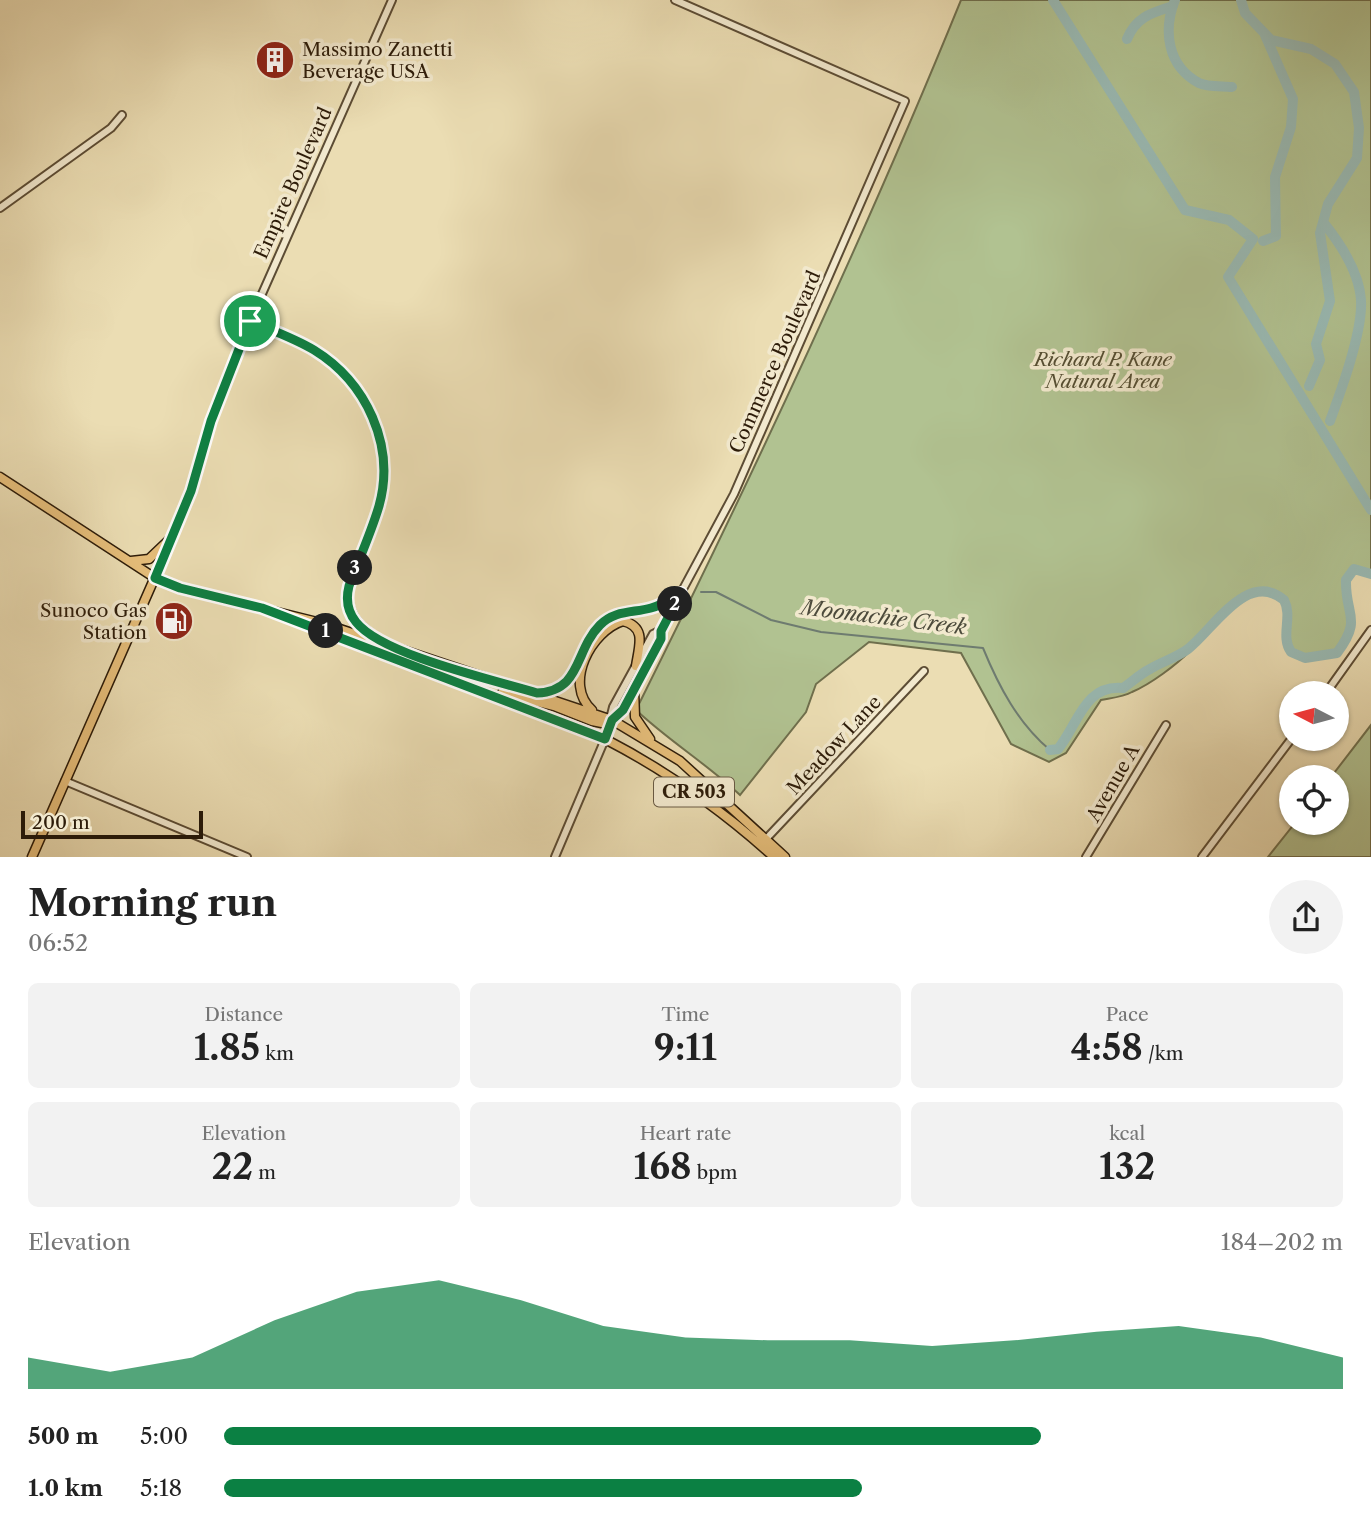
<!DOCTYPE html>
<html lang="en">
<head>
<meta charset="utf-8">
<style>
	:root { --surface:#fff; --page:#f2f2f2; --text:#222; --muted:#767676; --accent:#0b8043 }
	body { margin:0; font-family:"Libre Caslon Text",serif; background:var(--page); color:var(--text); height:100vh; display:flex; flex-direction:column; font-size:26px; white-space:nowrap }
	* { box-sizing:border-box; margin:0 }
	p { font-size:23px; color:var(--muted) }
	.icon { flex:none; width:38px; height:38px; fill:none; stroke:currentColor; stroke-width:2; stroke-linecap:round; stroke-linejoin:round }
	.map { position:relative; height:857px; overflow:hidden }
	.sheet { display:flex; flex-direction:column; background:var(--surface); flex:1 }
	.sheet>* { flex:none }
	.needle { width:46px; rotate:276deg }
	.tools { position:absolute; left:1279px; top:681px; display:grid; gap:14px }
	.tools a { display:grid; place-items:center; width:70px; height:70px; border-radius:50%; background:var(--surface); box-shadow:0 2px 5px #0004; font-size:35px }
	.scale { position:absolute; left:21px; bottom:18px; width:182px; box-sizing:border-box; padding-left:7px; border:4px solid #2d1c09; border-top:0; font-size:19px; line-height:24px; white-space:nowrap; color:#2d1c09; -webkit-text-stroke:5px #f2e9ce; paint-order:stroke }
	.pin { position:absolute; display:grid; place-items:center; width:60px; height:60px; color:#fff; margin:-30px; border:4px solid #fff; border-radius:50%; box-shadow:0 2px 7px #0007 }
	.km { position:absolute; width:35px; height:35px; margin:-18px; border-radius:50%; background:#222; color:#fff; font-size:19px; line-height:35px; text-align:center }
	.round { display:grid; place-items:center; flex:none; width:74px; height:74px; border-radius:37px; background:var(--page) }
	.head { display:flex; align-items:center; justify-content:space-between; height:119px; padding:0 28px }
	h1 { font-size:38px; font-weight:700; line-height:52px }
	.metrics { display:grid; grid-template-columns:repeat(3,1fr); gap:10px; height:119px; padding:7px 28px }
	.metrics div { display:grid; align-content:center; border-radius:10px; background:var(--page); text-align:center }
	.metrics b { font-size:35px; font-weight:700 }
	.metrics small { font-size:19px; font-weight:400 }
	.metrics p { font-size:19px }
	.chart { height:196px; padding:14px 28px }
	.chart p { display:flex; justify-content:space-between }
	.chart svg { width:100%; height:126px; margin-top:7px; fill:var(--accent); opacity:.7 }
	ul { padding:0 28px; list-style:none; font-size:23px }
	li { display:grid; grid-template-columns:112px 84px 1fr; align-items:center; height:52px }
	li i { height:18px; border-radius:9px; background:var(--accent) }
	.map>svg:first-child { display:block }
	.green { fill:#b1c291; stroke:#6f6f4d; stroke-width:2 }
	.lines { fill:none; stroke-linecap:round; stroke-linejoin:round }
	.stream { stroke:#6e7b70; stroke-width:2 }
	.river { stroke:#99bab4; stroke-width:10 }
	.minor-casing { stroke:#5c4c34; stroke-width:10 }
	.major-casing { stroke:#2d1c09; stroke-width:11 }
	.minor { stroke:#f2e9ce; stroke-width:6 }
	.major { stroke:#e6be7a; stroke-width:8 }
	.route-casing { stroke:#fff; stroke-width:14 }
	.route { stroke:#0b8043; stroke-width:9 }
	.labels { text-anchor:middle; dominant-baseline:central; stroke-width:7; stroke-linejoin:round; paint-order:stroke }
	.shield { fill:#f2e9ce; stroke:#685a44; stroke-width:2 }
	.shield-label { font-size:18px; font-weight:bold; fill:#2d1c09 }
	.poi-label { font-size:19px; fill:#2d1c09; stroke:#f2e9ce; text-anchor:start }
	.street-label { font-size:19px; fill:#2d1c09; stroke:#f2e9ce }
	.park-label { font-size:19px; font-style:italic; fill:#554e32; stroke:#f2e9ce }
	.water-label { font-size:21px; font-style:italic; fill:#4d4b3c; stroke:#f2e9ce }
</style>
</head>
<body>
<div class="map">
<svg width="1371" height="857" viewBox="0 0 1371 857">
	<rect width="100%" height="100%" fill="#ebddb3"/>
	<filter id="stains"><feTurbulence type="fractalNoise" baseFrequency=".00286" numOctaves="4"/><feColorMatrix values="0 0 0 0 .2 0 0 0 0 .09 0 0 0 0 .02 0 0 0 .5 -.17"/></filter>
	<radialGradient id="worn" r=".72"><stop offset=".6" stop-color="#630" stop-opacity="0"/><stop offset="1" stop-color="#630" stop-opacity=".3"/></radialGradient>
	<path class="green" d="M 961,0 L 1371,0 L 1371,574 L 1354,569 L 1346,580 C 1345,616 1363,617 1337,653 L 1305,658 L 1291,652 C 1280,636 1293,617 1284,600 C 1247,569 1212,629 1190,651 C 1176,665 1151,684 1132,692 C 1123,697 1111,698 1101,700 L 1066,753 L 1049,762 L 1011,744 L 961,653 L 869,642 L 816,684 L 806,712 L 740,795 C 707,764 669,741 636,710 C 752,477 863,241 961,0 Z
		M 1371,725 L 1371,857 L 1268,857 L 1295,823 L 1337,822 L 1337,777 L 1331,777 Z"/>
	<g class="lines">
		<path class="stream" d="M 701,592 L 716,592 L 771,620 L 821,632 L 983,648 C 999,687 1018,723 1050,750"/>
		<path class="river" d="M 1053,0 L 1185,210 L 1229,220 L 1253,239 L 1228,277 L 1371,510
			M 1175,0 C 1163,30 1167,66 1199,83 C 1207,87 1222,86 1232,87
			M 1241,0 L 1245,13 L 1271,40 L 1311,49 L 1335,64 L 1354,92 L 1359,128 L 1357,158 L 1328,204 L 1320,233 L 1330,301 L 1316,344 L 1320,360 L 1309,386
			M 1127,39 C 1136,17 1151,13 1173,6
			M 1323,222 C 1340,243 1359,271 1361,300 C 1363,331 1341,391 1330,421
			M 1263,241 L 1276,236 L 1275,177 L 1291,127 L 1293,99 L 1265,35
			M 1050,750 L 1058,749 C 1078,725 1084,684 1123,688 C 1132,682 1140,674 1150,669 C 1163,661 1176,658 1188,649 C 1213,630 1247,569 1284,600 C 1293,617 1280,636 1291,652 L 1305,658 L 1337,653 C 1363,618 1345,616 1346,580 L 1354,569 L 1371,574"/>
		<g class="minor-casing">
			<path id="minor" d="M 0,208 L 111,128 L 122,115
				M 250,321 L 392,0
				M 1326,693 L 1371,630
				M 612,720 L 623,711 L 661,639 L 661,630 L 734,494 L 905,101 L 675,0
				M 65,781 L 247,857
				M 766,839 L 924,671
				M 555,857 L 605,739 L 613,707 L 653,634 L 661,630
				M 1086,857 L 1166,725
				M 1202,857 L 1292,738"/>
		</g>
		<g class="major-casing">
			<path id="major" d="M 0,477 L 155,578 L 180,588 L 325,624 L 612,720 L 680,761 L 785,857
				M 131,561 L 149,559 L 169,540
				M 301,622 L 605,739 C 667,771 722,810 774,857
				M 634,689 L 635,717 L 650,739
				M 543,692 C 577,691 578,651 596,629 C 612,611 631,614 651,608 C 662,605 671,598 681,593
				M 502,693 L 554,706 L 592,721 L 602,723 L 612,720
				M 592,710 C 563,684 591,631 623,621 C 647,627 639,646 636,666
				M 32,857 L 173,536 L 191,491 L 211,421 L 250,321 C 271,330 294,338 314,350 C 363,380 393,438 381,495 C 374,526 360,556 349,586 C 343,617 364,630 387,645"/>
		</g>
		<use href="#minor" class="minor"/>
		<use href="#major" class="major"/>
	</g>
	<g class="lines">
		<g class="route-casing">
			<path id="route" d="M 250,321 C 271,330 294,338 314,350 C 366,382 396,445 379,506 C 371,533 359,559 349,586 C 346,598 347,611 356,622 C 382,655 494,680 537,693 C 582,691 574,651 600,625 C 615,610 633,613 651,608 C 662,605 672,598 681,593 L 661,631 L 661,639 L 623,710 L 612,720 L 605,739 L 262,608 L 180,588 L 155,578 L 191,491 L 211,421 Z"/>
		</g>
		<use href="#route" class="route"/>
	</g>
	<defs>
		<g id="building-disc" transform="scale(2.0125)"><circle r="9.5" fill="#8f2418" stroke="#f2e9ce"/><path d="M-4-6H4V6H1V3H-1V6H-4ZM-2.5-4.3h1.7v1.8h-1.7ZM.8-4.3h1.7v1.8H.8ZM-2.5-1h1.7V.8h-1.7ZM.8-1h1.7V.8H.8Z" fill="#fff"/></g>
		<g id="fuel-disc" transform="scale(2.0125)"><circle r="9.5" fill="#8f2418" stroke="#f2e9ce"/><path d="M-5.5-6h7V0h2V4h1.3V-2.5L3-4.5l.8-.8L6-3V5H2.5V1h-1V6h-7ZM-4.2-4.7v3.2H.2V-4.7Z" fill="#fff"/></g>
	</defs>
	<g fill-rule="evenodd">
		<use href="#building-disc" x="275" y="60"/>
		<use href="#fuel-disc" x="174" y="621"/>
	</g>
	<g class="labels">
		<rect class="shield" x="654" y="777.5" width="80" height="29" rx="5"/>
		<g class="shield-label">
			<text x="694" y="792">CR 503</text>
		</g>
		<g class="poi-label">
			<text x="302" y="49">Massimo Zanetti<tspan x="302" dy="22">Beverage USA</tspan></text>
			<text x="147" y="610" text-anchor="end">Sunoco Gas<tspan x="147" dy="22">Station</tspan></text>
		</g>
		<g class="street-label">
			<text transform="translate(293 183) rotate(-66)">Empire Boulevard</text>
			<text transform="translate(775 362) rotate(-66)">Commerce Boulevard</text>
			<text transform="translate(834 745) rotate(-47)">Meadow Lane</text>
			<text transform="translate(1113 783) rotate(-60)">Avenue A</text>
		</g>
		<g class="park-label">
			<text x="1103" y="359">Richard P. Kane<tspan x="1103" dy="22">Natural Area</tspan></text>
		</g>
		<g class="water-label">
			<text transform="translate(884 617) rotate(7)">Moonachie Creek</text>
		</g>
	</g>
	<rect width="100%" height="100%" filter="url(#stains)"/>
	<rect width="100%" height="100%" fill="url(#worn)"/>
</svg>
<div class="tools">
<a><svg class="needle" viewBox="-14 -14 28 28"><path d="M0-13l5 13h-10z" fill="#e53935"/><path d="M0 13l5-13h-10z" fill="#767676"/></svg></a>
<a><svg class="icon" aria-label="locate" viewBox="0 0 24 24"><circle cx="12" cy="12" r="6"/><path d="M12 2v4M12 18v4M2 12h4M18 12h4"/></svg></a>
</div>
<div class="scale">200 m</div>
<div class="pin" style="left:250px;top:321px;background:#1e9e55"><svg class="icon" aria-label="arrive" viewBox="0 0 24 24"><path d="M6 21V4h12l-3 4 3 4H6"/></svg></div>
<b class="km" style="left:326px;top:631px">1</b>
<b class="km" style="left:675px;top:604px">2</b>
<b class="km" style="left:355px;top:568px">3</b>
</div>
<section class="sheet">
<div class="head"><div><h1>Morning run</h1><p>06:52</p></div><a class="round"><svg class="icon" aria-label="share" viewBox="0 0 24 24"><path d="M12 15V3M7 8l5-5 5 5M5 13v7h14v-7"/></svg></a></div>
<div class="metrics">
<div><p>Distance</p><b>1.85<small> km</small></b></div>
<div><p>Time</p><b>9:11</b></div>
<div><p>Pace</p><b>4:58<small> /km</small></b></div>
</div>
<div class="metrics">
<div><p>Elevation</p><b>22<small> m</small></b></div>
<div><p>Heart rate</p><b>168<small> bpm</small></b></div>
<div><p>kcal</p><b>132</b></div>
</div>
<div class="chart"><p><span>Elevation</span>184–202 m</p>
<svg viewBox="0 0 160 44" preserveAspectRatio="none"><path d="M0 44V33L10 38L20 33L30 20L40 10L50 6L60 13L70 22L80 26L90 27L100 27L110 29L120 27L130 24L140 22L150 26L160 33V44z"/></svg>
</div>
<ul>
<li><b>500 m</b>5:00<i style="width:73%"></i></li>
<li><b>1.0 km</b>5:18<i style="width:57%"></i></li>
</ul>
</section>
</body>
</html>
